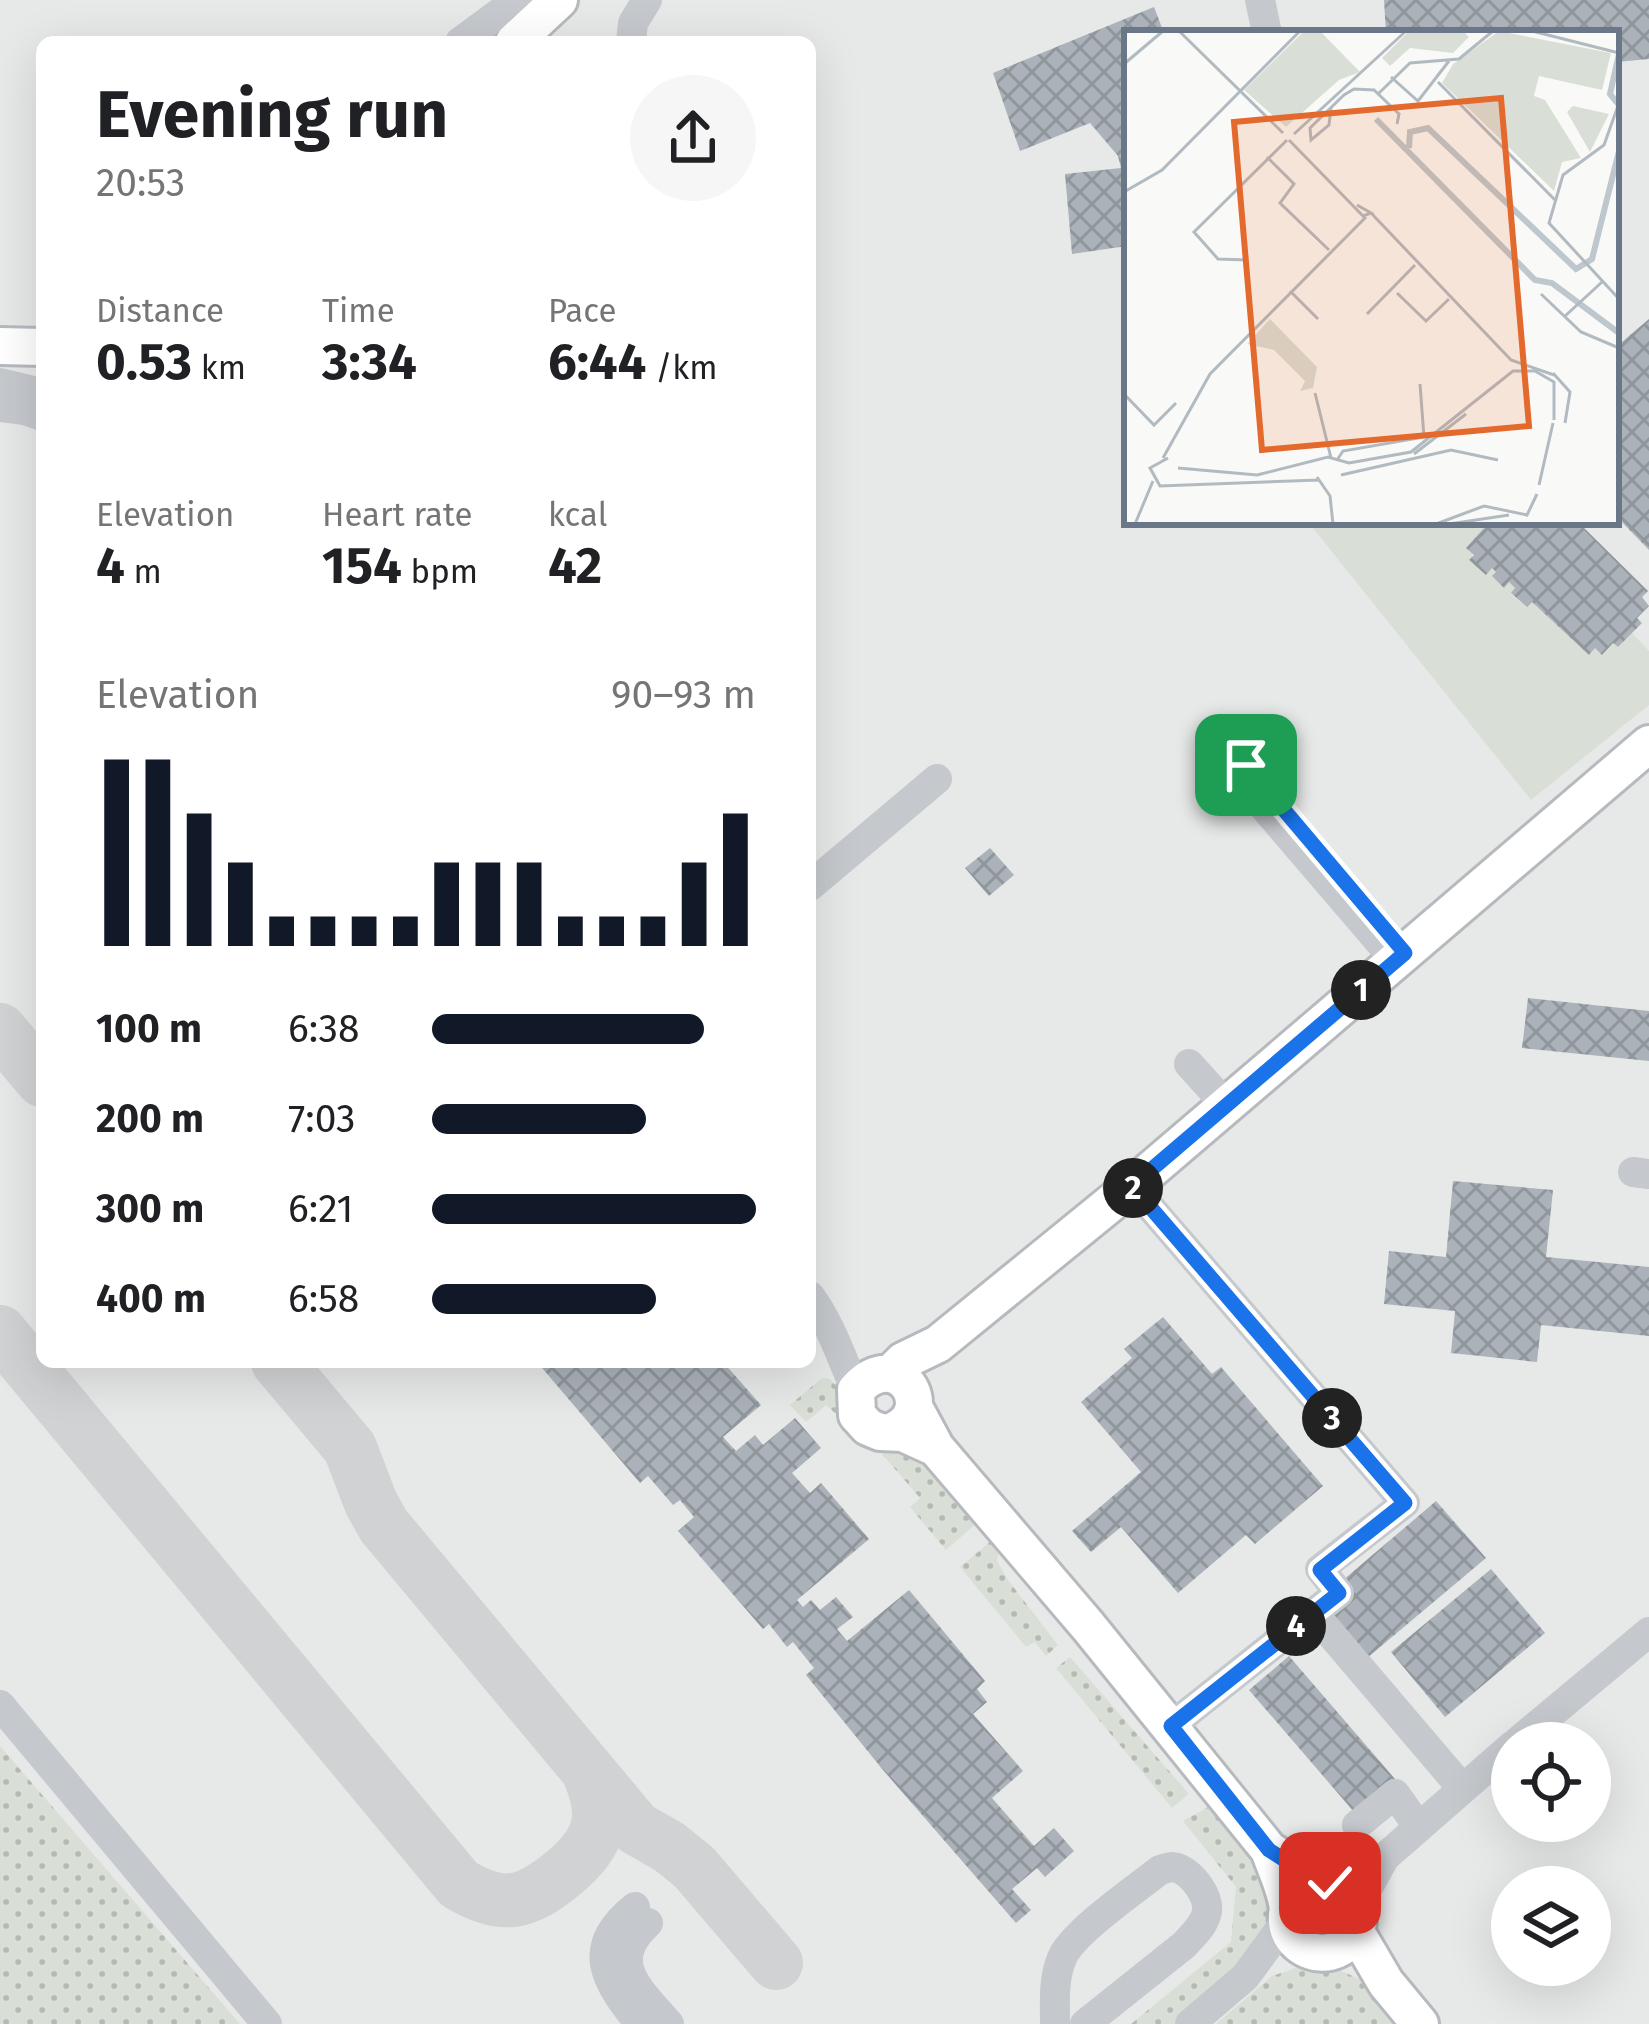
<!DOCTYPE html>
<html lang="en">
<head>
<meta charset="utf-8">
<style>
	:root { --surface:#fff; --page:#f6f6f6; --text:#202124; --muted:#757577; --accent:#111827 }
	body { margin:0; font-family:"Fira Sans",sans-serif; background:var(--page); color:var(--text); height:100vh; display:flex; flex-direction:column; font-size:45px; white-space:nowrap }
	* { box-sizing:border-box; margin:0 }
	p { font-size:39px; color:var(--muted) }
	.icon { flex:none; width:66px; height:66px; fill:none; stroke:currentColor; stroke-width:2; stroke-linecap:round; stroke-linejoin:round }
	.map { position:relative; flex:1; overflow:hidden }
	.panel { position:absolute; left:36px; top:36px; width:780px; height:1332px; display:flex; flex-direction:column; background:var(--surface); border-radius:18px; box-shadow:0 12px 48px #0002 }
	.panel>* { flex:none }
	.buttons { position:absolute; left:1491px; top:1722px; display:grid; gap:24px }
	.buttons a { display:grid; place-items:center; width:120px; height:120px; border-radius:50%; background:var(--surface); box-shadow:0 12px 48px #0002; font-size:60px }
	.pin { position:absolute; display:grid; place-items:center; width:102px; height:102px; color:#fff; margin:-51px; border-radius:24px; box-shadow:0 6px 18px #0006 }
	.km { position:absolute; width:60px; height:60px; margin:-30px; border-radius:50%; background:#222; color:#fff; font-size:33px; line-height:60px; text-align:center }
	.round { display:grid; place-items:center; flex:none; width:126px; height:126px; border-radius:63px; background:var(--page) }
	.overview { display:flex; align-items:center; justify-content:space-between; height:204px; padding:0 60px }
	h1 { font-size:66px; font-weight:700; line-height:90px }
	.stats { display:grid; grid-template-columns:repeat(3,1fr); gap:18px; height:204px; padding:12px 60px }
	.stats div { display:grid; align-content:center }
	.stats b { font-size:51px; font-weight:700 }
	.stats small { font-size:33px; font-weight:400 }
	.stats p { font-size:33px }
	.chart { height:336px; padding:24px 60px }
	.chart p { display:flex; justify-content:space-between }
	.chart svg { width:100%; height:216px; margin-top:12px; stroke:var(--accent); stroke-width:6 }
	ul { padding:0 60px; list-style:none; font-size:39px }
	li { display:grid; grid-template-columns:192px 144px 1fr; align-items:center; height:90px }
	li i { height:30px; border-radius:15px; background:var(--accent) }
	.map>svg:first-child { display:block }
	.built { fill:#e7e9e8; fill-rule:evenodd }
	.grass { fill:url(#grass-dots) }
	.park { fill:#d9dfd6 }
	.lines { fill:none; stroke-linecap:round; stroke-linejoin:round }
	.taxiway { stroke:#d0d2d4; stroke-width:54 }
	.building { fill:url(#building-cross-hatch) }
	.major-casing { stroke:#b6babf; stroke-width:42 }
	.minor { stroke:#c5c8cc; stroke-width:30 }
	.major { stroke:#fff; stroke-width:36 }
	.route-casing { stroke:#fff; stroke-width:24 }
	.route { stroke:#1a73e8; stroke-width:15 }
	.inset-river { fill:none; stroke:#bdc7cd; stroke-width:6 }
	.inset-road { fill:none; stroke:#b2bac1; stroke-width:3 }
	.view { fill:#e4692d; fill-opacity:0.15; stroke:#e4692d; stroke-width:6 }
	.inset-edge { fill:none; stroke:#697788; stroke-width:6 }
</style>
</head>
<body>
<div class="map">
<svg width="1649" height="2024" viewBox="0 0 1649 2024">
	<defs>
		<pattern id="grass-dots" width="8" height="8" patternUnits="userSpaceOnUse" patternTransform="scale(3)"><rect width="8" height="8" fill="#d9dfd6"/><path d="M2 2h.1M6 6h.1" fill="none" stroke="#b4bab3" stroke-width="1.8" stroke-linecap="round"/></pattern>
		<pattern id="building-cross-hatch" width="8" height="8" patternUnits="userSpaceOnUse" patternTransform="scale(3)"><rect width="8" height="8" fill="#abb2b9"/><path d="M0 0l8 8M0 8l8-8" fill="none" stroke="#8f969c"/></pattern>
	</defs>
	<rect width="100%" height="100%" fill="#f9faf7"/>
	<path class="built" d="M 0,0 L 1649,0 L 1649,2024 L 0,2024 ZM 1127,33 L 1616,33 L 1616,522 L 1127,522 ZM 42,42 L 810,42 L 810,1362 L 42,1362 ZM 1512,1743 L 1590,1743 L 1590,1821 L 1512,1821 ZM 1512,1887 L 1590,1887 L 1590,1965 L 1512,1965 Z"/>
	<path class="grass" d="M 822,1378 L 830,1379 L 841,1391 L 839,1413 L 837,1415 L 826,1405 L 806,1422 L 790,1405 Z
		M 876,1447 C 923,1452 950,1487 979,1521 L 946,1550 L 910,1507 L 920,1498 Z
		M 991,1541 L 999,1552 L 997,1561 L 1008,1580 L 1058,1645 L 1046,1656 L 1035,1642 L 1026,1647 L 960,1567 Z
		M 1070,1657 L 1189,1794 L 1172,1808 L 1056,1668 Z
		M 0,1746 L 240,2024 L 0,2024 Z
		M 1217,1802 C 1248,1844 1295,1902 1254,1954 C 1236,1976 1199,2004 1176,2024 L 1131,2024 L 1231,1942 L 1236,1887 L 1183,1821 Z
		M 1302,1966 L 1332,1967 L 1371,1984 L 1405,2024 L 1216,2024 L 1272,1976 Z"/>
	<path class="park" d="M 1308,522 L 1447,522 L 1452,526 L 1456,522 L 1459,524 L 1477,522 L 1484,528 L 1470,560 L 1486,574 L 1492,568 L 1496,572 L 1492,577 L 1504,587 L 1509,582 L 1515,588 L 1511,594 L 1526,607 L 1532,602 L 1589,655 L 1595,648 L 1603,654 L 1613,643 L 1618,647 L 1632,633 L 1649,651 L 1649,705 L 1531,800 Z"/>
	<g class="lines">
		<path class="taxiway" d="M 0,1030 L 42,1080
			M 0,1332 L 459,1884 C 501,1909 524,1905 561,1875 C 601,1843 609,1816 587,1769
			M 278,1362 L 350,1448 L 371,1503 L 384,1526 L 636,1828 L 669,1847 L 694,1867 L 776,1963"/>
	</g>
	<path class="building" d="M 1384,0 L 1649,0 L 1649,59 L 1616,62 L 1616,33 L 1386,33 Z
		M 1154,7 L 1164,33 L 1127,33 L 1127,246 L 1072,254 L 1065,174 L 1121,168 L 1118,156 L 1090,123 L 1020,151 L 993,73 Z
		M 1649,319 L 1649,550 L 1616,516 L 1616,347 Z
		M 1477,522 L 1578,522 L 1648,591 L 1642,597 L 1649,606 L 1637,618 L 1642,623 L 1618,647 L 1613,643 L 1602,655 L 1595,648 L 1589,655 L 1532,602 L 1527,607 L 1511,593 L 1515,588 L 1509,582 L 1504,588 L 1492,576 L 1496,572 L 1492,568 L 1486,575 L 1469,560 L 1474,555 L 1466,548 L 1484,528 Z
		M 990,848 L 1014,875 L 989,896 L 965,868 Z
		M 1528,998 L 1649,1011 L 1649,1061 L 1522,1048 Z
		M 1453,1181 L 1553,1190 L 1546,1257 L 1649,1267 L 1649,1336 L 1541,1325 L 1537,1362 L 1451,1353 L 1455,1311 L 1384,1304 L 1389,1251 L 1446,1257 Z
		M 1163,1317 L 1212,1374 L 1221,1367 L 1323,1486 L 1255,1544 L 1246,1535 L 1178,1593 L 1121,1527 L 1091,1552 L 1072,1531 L 1141,1472 L 1081,1402 L 1132,1358 L 1124,1349 Z
		M 537,1362 L 723,1362 L 761,1405 L 723,1437 L 736,1451 L 755,1435 L 763,1445 L 795,1418 L 821,1448 L 792,1473 L 810,1493 L 821,1483 L 869,1539 L 797,1600 L 803,1607 L 811,1600 L 820,1610 L 836,1597 L 853,1617 L 837,1629 L 847,1641 L 909,1590 L 985,1681 L 977,1689 L 987,1702 L 973,1714 L 1023,1771 L 992,1798 L 1034,1846 L 1054,1828 L 1074,1851 L 1045,1877 L 1037,1868 L 1012,1889 L 1031,1910 L 1016,1923 L 883,1770 L 806,1675 L 814,1668 L 793,1642 L 787,1647 L 769,1624 L 763,1629 L 678,1531 L 694,1517 L 680,1500 L 673,1505 L 648,1476 L 640,1483 Z
		M 1436,1501 L 1486,1558 L 1367,1658 L 1329,1610 L 1342,1581 Z
		M 1491,1569 L 1545,1633 L 1445,1717 L 1391,1652 Z
		M 1289,1656 L 1395,1779 L 1355,1813 L 1249,1690 Z"/>
	<g class="lines">
		<g class="major-casing">
			<path id="major" d="M 514,42 L 559,0
				M 0,346 L 42,347
				M 891,1373 L 903,1361 L 938,1344 L 1132,1186 L 1649,744
				M 914,1407 L 936,1448 L 1088,1626 L 1269,1850 L 1319,1882
				M 893,1431 C 941,1410 897,1343 856,1390 L 857,1415 L 868,1427 L 880,1432 L 903,1433 L 936,1448
				M 1269,1850 C 1275,1867 1284,1886 1287,1903 C 1289,1915 1286,1909 1287,1922 C 1289,1945 1315,1959 1336,1950 C 1394,1924 1322,1841 1288,1906
				M 1355,1930 L 1386,1983 L 1420,2024"/>
		</g>
		<path class="minor" d="M 1260,0 L 1267,33
			M 460,42 L 517,0
			M 631,42 L 633,23 L 647,0
			M 0,383 L 42,393
			M 0,407 L 25,410 L 42,416
			M 1235,773 L 1396,961
			M 810,886 L 937,779
			M 1189,1064 L 1226,1105
			M 1633,1172 L 1649,1174
			M 1132,1186 L 1405,1503 L 1320,1569 L 1339,1593 L 1313,1613 L 1462,1788
			M 810,1296 C 832,1326 841,1358 856,1390
			M 0,1705 L 267,2024
			M 1171,1726 L 1313,1613
			M 1516,1743 L 1649,1632
			M 1357,1825 L 1395,1794 L 1418,1826
			M 635,1907 C 583,1948 606,1982 640,2024
			M 1356,1909 L 1385,1857 L 1512,1746
			M 648,1923 C 605,1963 640,1990 669,2024
			M 1055,2024 C 1055,2003 1053,1979 1062,1958 C 1072,1933 1136,1889 1160,1870 C 1168,1868 1172,1865 1180,1869 C 1193,1875 1209,1896 1207,1911 C 1205,1925 1192,1936 1184,1945 L 1085,2024
			M 1190,2024 L 1245,1977 L 1287,1920"/>
		<use href="#major" class="major"/>
	</g>
	<g class="lines">
		<g class="route-casing">
			<path id="route" d="M 1246,765 L 1405,953 L 1132,1186 L 1405,1503 L 1320,1570 L 1339,1593 L 1171,1726 L 1269,1850 L 1319,1882 L 1330,1883"/>
		</g>
		<use href="#route" class="route"/>
	</g>
	<g transform="translate(1124 30)">
		<rect width="495" height="495" fill="#f9faf7"/>
		<path d="M 180,1 L 196,1 L 236,42 L 215,50 L 162,97 L 120,60 ZM 285,1 L 339,1 L 345,7 L 329,23 L 286,18 L 266,36 L 258,28 ZM 375,1 L 487,23 L 478,60 L 415,46 L 410,66 L 421,70 L 457,128 L 438,132 L 430,161 L 318,53 L 329,34 ZM 449,76 L 485,84 L 466,122 L 443,82 Z" fill="#d9dfd6"/>
		<path d="M 146,289 L 193,337 L 189,358 L 176,361 L 181,351 L 150,320 L 123,314 Z" fill="#d9dfd6"/>
		<path class="inset-river" d="M 495,24 L 486,64 L 495,75M 252,89 L 411,250 L 428,253 L 495,303M 285,118 L 286,102 L 304,98 L 452,239 L 468,229 L 495,121"/>
		<path class="inset-road" d="M 55,1 L 159,103M 408,1 L 495,23M 0,34 L 39,1M 267,47 L 294,71 L 325,31M 314,52 L 431,170M 254,64 L 286,33 L 335,29 L 369,1M 495,73 L 480,115 L 439,145 L 425,193 L 495,269M 207,78 L 205,95 L 187,110 L 186,98 L 220,65 L 230,59 L 250,60 L 275,84 L 273,94M 170,104 L 282,1M 165,110 L 239,186 L 247,183 L 233,175M 143,127 L 170,154 L 156,173 L 205,220M 0,162 L 38,140 L 176,1M 247,183 L 387,330 L 430,345M 124,230 L 94,229 L 70,202 L 163,110M 166,261 L 194,289M 273,263 L 302,291 L 325,269M 417,264 L 457,302 L 495,318M 243,284 L 291,235M 440,287 L 478,252M 429,343 L 446,362 L 441,393M 191,363 L 207,428M 0,364 L 30,395 L 52,373M 290,424 L 342,384M 39,428 L 86,344 L 242,187M 44,428 L 26,438 L 36,456 L 195,450M 213,430 L 219,421 L 300,407 L 296,354M 54,438 L 133,445 L 204,427 L 225,433 L 287,422 L 389,341 L 411,341 L 430,352 L 430,390M 217,445 L 327,420 L 374,430M 193,447 L 206,466 L 209,494M 415,455 L 429,393M 11,494 L 29,451M 312,494 L 360,476 L 403,485 L 413,464M 325,494 L 385,485"/>
		<path class="view" d="M 377,68 L 405,396 L 138,420 L 110,92 Z"/>
		<rect width="495" height="495" class="inset-edge"/>
	</g>
</svg>
<div class="buttons">
<a><svg class="icon" aria-label="locate" viewBox="0 0 24 24"><circle cx="12" cy="12" r="6"/><path d="M12 2v4M12 18v4M2 12h4M18 12h4"/></svg></a>
<a><svg class="icon" aria-label="layers" viewBox="0 0 24 24"><path d="M12 4l9 5-9 5-9-5zM3 14l9 5 9-5"/></svg></a>
</div>
<div class="pin" style="left:1246px;top:765px;background:#1e9e55"><svg class="icon" aria-label="arrive" viewBox="0 0 24 24"><path d="M6 21V4h12l-3 4 3 4H6"/></svg></div>
<div class="pin" style="left:1330px;top:1883px;background:#d93025"><svg class="icon" aria-label="check" viewBox="0 0 24 24"><path d="M5 12l5 5 9-10"/></svg></div>
<b class="km" style="left:1361px;top:990px">1</b>
<b class="km" style="left:1133px;top:1188px">2</b>
<b class="km" style="left:1332px;top:1418px">3</b>
<b class="km" style="left:1296px;top:1626px">4</b>
<section class="panel">
<div class="overview"><div><h1>Evening run</h1><p>20:53</p></div><a class="round"><svg class="icon" aria-label="share" viewBox="0 0 24 24"><path d="M12 15V3M7 8l5-5 5 5M5 13v7h14v-7"/></svg></a></div>
<div class="stats">
<div><p>Distance</p><b>0.53<small> km</small></b></div>
<div><p>Time</p><b>3:34</b></div>
<div><p>Pace</p><b>6:44<small> /km</small></b></div>
</div>
<div class="stats">
<div><p>Elevation</p><b>4<small> m</small></b></div>
<div><p>Heart rate</p><b>154<small> bpm</small></b></div>
<div><p>kcal</p><b>42</b></div>
</div>
<div class="chart"><p><span>Elevation</span>90–93 m</p>
<svg viewBox="0 0 160 44" preserveAspectRatio="none"><path d="M5 44V6M15 44V6M25 44V17M35 44V27M45 44V38M55 44V38M65 44V38M75 44V38M85 44V27M95 44V27M105 44V27M115 44V38M125 44V38M135 44V38M145 44V27M155 44V17"/></svg>
</div>
<ul>
<li><b>100 m</b>6:38<i style="width:84%"></i></li>
<li><b>200 m</b>7:03<i style="width:66%"></i></li>
<li><b>300 m</b>6:21<i style="width:100%"></i></li>
<li><b>400 m</b>6:58<i style="width:69%"></i></li>
</ul>
</section>
</div>
</body>
</html>
